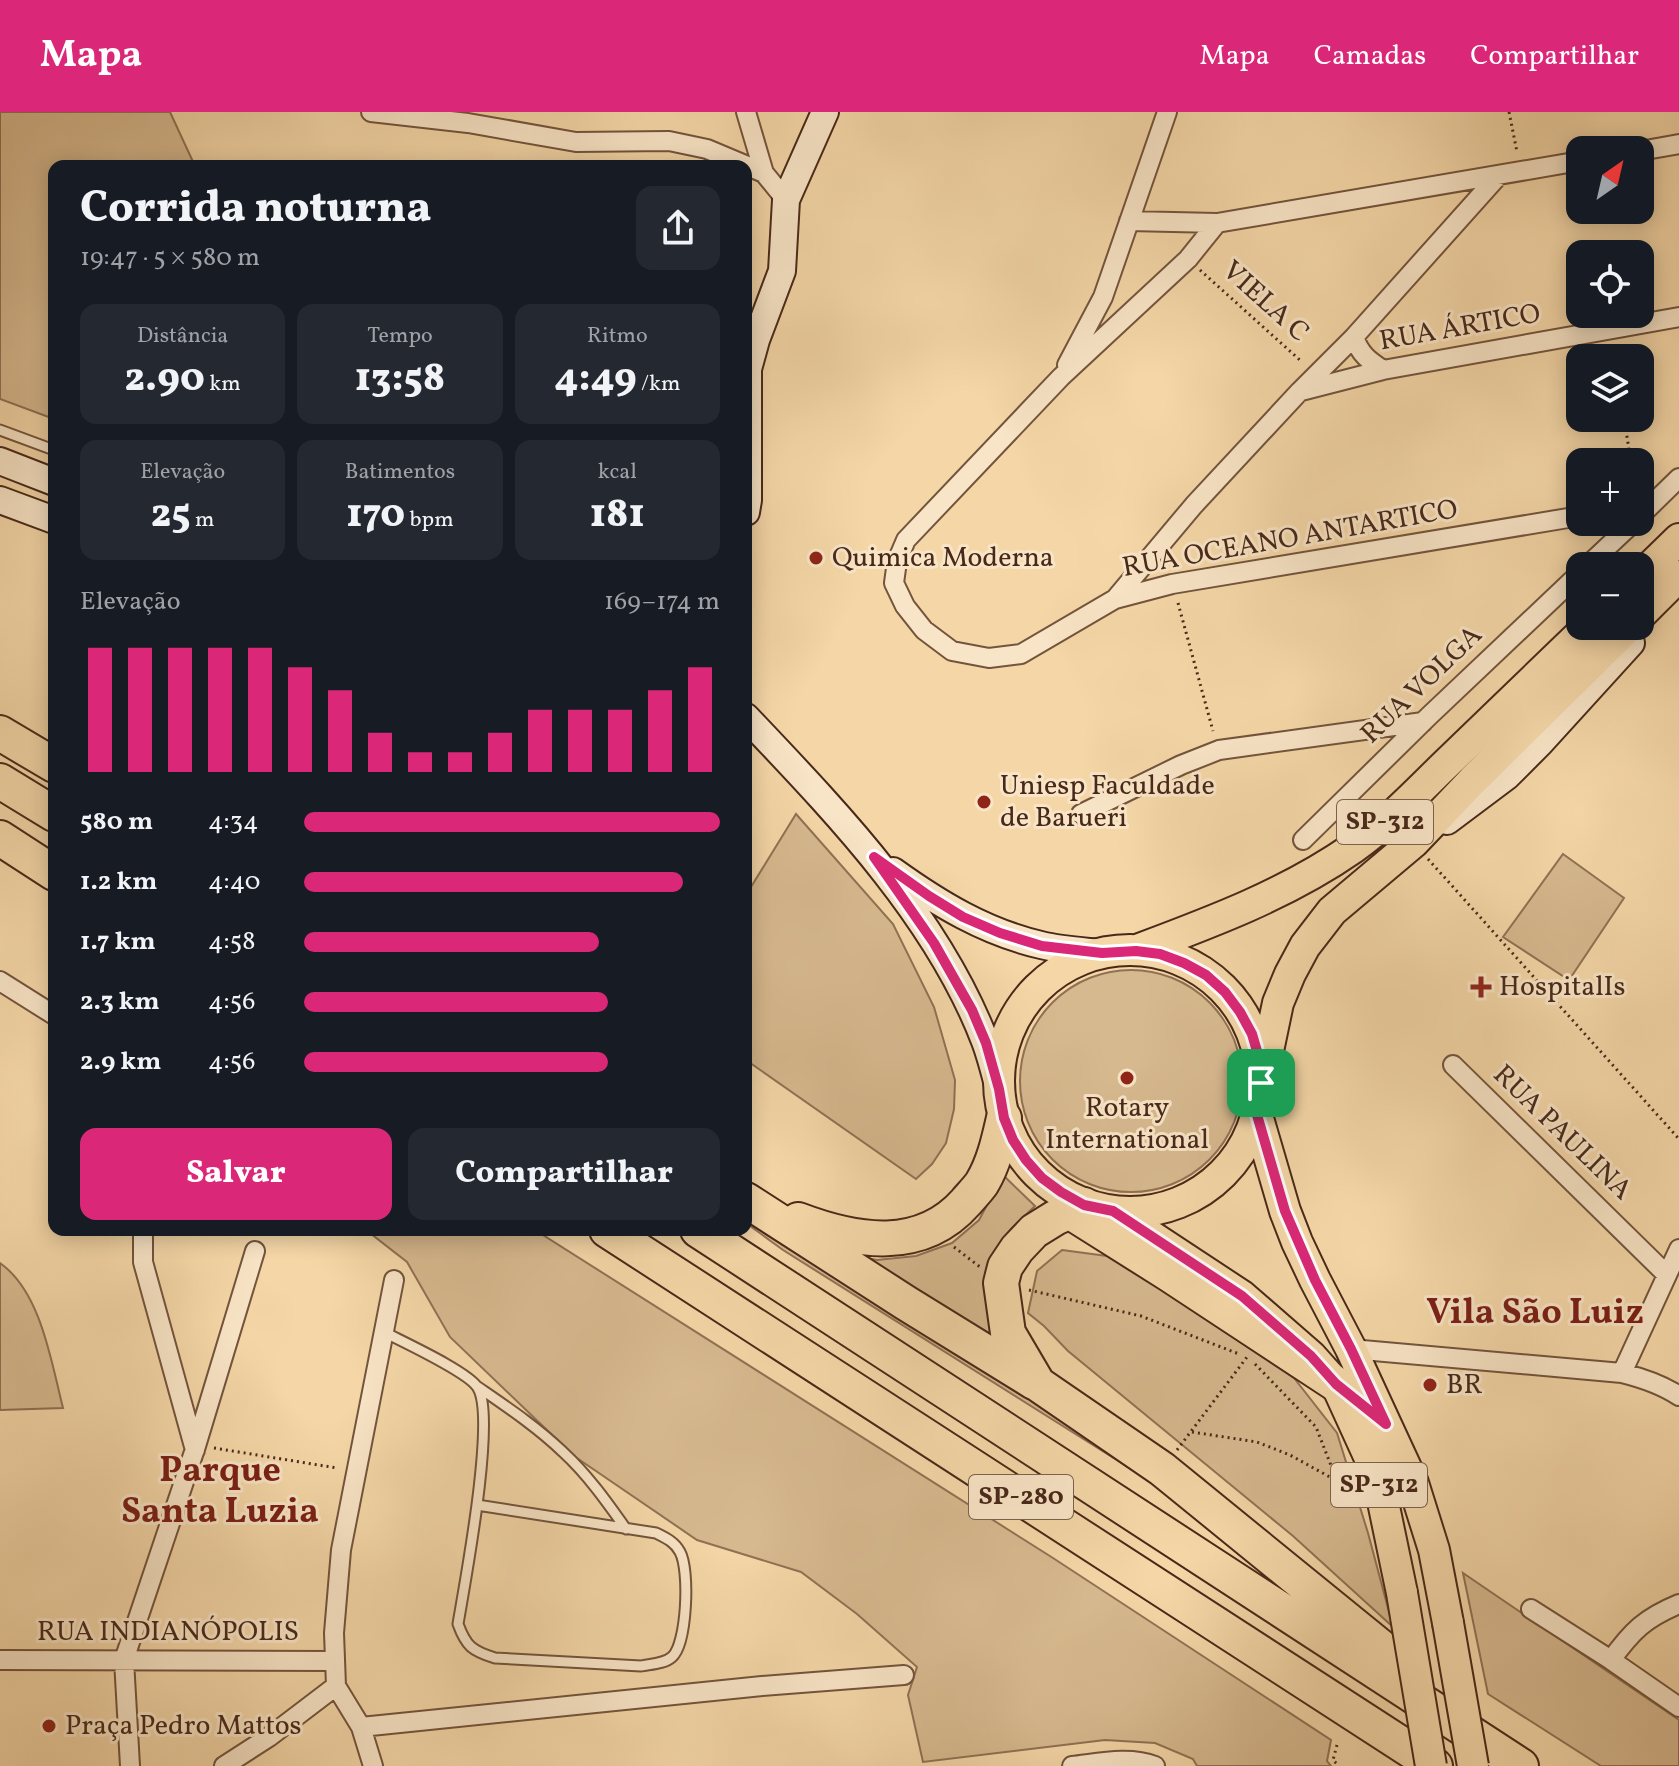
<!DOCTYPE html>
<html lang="pt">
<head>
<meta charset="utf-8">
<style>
	:root { --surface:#171b24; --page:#242831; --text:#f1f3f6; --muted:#9ea1a6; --accent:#db2777 }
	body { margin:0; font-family:Vollkorn,serif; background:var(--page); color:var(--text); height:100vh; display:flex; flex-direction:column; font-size:30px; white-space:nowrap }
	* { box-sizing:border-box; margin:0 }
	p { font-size:26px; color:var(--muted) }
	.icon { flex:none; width:44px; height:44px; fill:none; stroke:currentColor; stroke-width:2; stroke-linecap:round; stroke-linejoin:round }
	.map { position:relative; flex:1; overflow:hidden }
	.drawer { position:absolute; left:48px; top:48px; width:704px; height:1076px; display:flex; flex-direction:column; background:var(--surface); border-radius:16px; box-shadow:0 4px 20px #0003 }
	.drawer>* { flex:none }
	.needle { width:52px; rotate:34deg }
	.fabs { position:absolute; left:1566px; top:24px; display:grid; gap:16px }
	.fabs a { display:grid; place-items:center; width:88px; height:88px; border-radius:16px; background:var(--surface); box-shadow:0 4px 20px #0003; font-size:40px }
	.pin { position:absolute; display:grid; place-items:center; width:68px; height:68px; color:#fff; margin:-34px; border-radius:16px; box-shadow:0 4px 12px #0006 }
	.round { display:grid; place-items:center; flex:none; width:84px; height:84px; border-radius:16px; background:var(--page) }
	.headline { display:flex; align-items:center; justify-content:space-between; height:136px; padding:0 32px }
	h1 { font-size:44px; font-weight:800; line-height:60px }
	.stats { display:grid; grid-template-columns:repeat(3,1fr); gap:12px; height:136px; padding:8px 32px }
	.stats div { display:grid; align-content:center; border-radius:16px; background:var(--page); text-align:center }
	.stats b { font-size:40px; font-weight:800 }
	.stats small { font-size:22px; font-weight:400 }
	.stats p { font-size:22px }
	.chart { height:224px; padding:16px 32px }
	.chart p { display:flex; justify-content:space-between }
	.chart svg { width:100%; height:144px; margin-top:8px; stroke:var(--accent); stroke-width:6 }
	.cta { display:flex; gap:16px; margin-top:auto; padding:16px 32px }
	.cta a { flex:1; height:92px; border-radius:16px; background:var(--accent); color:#fff; font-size:32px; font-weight:800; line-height:92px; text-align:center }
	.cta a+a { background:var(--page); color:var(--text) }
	ul { padding:0 32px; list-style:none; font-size:26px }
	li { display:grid; grid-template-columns:128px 96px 1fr; align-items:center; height:60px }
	li i { height:20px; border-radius:10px; background:var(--accent) }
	header { display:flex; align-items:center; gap:48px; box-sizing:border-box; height:112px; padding:0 40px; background:var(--accent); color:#fff }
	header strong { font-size:38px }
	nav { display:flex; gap:44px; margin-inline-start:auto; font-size:28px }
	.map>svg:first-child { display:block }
	.green { fill:#d7b98f; stroke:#907154; stroke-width:2 }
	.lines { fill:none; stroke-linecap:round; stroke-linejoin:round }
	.lane-casing { stroke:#73543c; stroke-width:13 }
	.street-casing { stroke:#73543c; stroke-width:22 }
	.secondary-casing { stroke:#482919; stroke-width:30 }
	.primary-casing { stroke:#482919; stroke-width:34 }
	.highway-casing { stroke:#482919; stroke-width:38 }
	.path { stroke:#482919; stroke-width:3; stroke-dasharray:2 4; stroke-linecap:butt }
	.lane { stroke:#f8e4c6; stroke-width:9 }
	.street { stroke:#f8e4c6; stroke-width:18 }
	.secondary { stroke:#f8e4c6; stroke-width:26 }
	.primary { stroke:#f4d6a7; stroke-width:30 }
	.highway { stroke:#f4d6a7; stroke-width:34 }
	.primary-bridge-casing { stroke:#482919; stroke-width:34; stroke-linecap:butt }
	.primary-bridge { stroke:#f4d6a7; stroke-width:30 }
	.route-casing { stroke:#fff; stroke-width:16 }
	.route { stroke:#db2777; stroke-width:10 }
	.poi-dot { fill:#8f2418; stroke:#f8e4c6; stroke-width:3 }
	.labels { text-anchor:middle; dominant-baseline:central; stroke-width:6; stroke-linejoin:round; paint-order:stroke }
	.shield { fill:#f8e4c6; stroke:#7d614d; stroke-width:2 }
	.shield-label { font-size:26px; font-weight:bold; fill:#482919 }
	.street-label { font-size:28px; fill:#482919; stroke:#f8e4c6 }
	.poi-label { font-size:28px; fill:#482919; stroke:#f8e4c6; text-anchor:start }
	.district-label { font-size:36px; font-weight:bold; fill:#7a1f14; stroke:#f8e4c6 }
</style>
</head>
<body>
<header>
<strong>Mapa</strong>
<nav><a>Mapa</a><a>Camadas</a><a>Compartilhar</a></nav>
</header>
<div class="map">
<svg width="1679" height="1654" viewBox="0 0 1679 1654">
	<rect width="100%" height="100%" fill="#f4d6a7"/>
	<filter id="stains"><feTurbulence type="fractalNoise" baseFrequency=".0025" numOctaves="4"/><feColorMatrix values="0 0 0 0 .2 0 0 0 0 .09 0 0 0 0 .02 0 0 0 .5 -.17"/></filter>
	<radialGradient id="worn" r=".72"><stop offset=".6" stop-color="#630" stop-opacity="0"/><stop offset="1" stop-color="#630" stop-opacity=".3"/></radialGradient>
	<path class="green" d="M 0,0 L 170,0 L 195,54 L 54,54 L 54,307 L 0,287 Z
		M 796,702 L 893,812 L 934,895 L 955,968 L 954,997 L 946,1031 L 932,1052 L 916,1067 L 746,948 L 746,783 Z
		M 1563,742 L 1624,786 L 1569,868 L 1503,825 Z
		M1020 969a111 111 0 1 1 222 0a111 111 0 1 1-222 0Z
		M 1003,1063 L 1035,1094 L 1011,1117 L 991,1147 L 990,1217 L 1147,1367 L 783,1138 L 746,1111 L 746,1092 L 829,1138 L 877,1148 L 916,1144 L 952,1131 L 979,1108 Z
		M 366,1118 L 535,1118 L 1053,1446 L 1331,1628 L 1327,1649 L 1331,1654 L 1197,1654 L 1193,1647 L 1155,1631 L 1105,1628 L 923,1650 L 908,1583 L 917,1555 L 857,1502 L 801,1460 L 697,1428 L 574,1344 L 450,1225 L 407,1150 Z
		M 1062,1138 L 1107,1144 L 1169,1182 L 1294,1266 L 1337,1321 L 1368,1421 L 1393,1515 L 1293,1424 L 1068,1239 L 1044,1214 L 1028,1201 L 1037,1159 Z
		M 0,1151 C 41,1180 51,1249 63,1296 L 0,1298 Z
		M 1463,1461 L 1679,1608 L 1679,1654 L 1601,1654 L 1488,1582 Z"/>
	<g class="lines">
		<g class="lane-casing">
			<path id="lane" d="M 0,318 L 54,338
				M 384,1220 C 403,1230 469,1260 478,1276 C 496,1307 465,1470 458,1512 C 466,1534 472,1539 495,1546 L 641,1554 C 651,1552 664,1552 672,1545 C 687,1532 690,1458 680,1440 C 675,1430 666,1426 656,1421 L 477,1393
				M 478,1275 C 507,1295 537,1315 563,1340 C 587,1362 607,1390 626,1417"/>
		</g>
		<g class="street-casing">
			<path id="street" d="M 371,0 L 468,11 L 576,30 L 669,29 L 707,37 L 764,61 L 786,88
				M 746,0 L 764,61
				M 1640,39 L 1679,32
				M 1129,109 L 1217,111 L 1580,49
				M 1217,111 L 1188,147 L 1061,265 L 906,428 L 897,449 L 894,471 L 905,494 L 924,518 L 952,539 L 989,546 L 1021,542 L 1115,487 L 1172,472 L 1580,404
				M 1354,225 C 1360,242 1368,248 1383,258
				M 1067,253 L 1103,185 L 1167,0
				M 1301,279 L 1383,258 L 1679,205
				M 1640,404 L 1679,366
				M 1587,454 L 1634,410
				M 1115,487 L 1194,393 L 1300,279 L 1354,225 L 1499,63
				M 1081,702 L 1181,653 L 1219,638 L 1423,610
				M 1303,728 L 1429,604 L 1580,461
				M 0,869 L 54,903
				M 1453,953 L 1666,1162
				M 143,1118 L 143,1150 L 195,1338
				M 1351,1237 L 1622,1261 C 1642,1266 1661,1272 1679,1284
				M 1622,1261 L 1679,1137
				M 1531,1497 L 1611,1548 L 1679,1595
				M 0,1548 L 335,1549
				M 1611,1548 C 1632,1519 1645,1506 1679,1492
				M 336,1574 L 361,1615 L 373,1654
				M 361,1615 L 762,1574 L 904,1563
				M 130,1654 L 124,1548 L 196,1334 L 255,1139
				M 224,1654 L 269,1625 L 336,1574 L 334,1521 L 341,1438 L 394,1168
				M 1072,1654 C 1099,1651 1129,1644 1155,1654"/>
		</g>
		<g class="secondary-casing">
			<path id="secondary" d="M 0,349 L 54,370
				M 0,388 L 54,408
				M 746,400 L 748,388 L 748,257 L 756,228 L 782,159 L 786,88 L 825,0
				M 746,605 C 837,701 937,804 985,929 C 991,945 995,961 999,977
				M 1447,709 L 1507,664 L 1540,631 L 1631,531
				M 893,759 C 939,792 985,820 1041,833 C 1061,838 1082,839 1102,841"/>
		</g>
		<g class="primary-casing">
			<path id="primary" d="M 1640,465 L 1679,427
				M 1640,503 L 1679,464
				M 1137,838 C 1212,810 1287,782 1353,736 C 1387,712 1418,679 1448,650 C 1495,605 1542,559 1589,514
				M999 969a131 131 0 1 1 262 0a131 131 0 1 1-262 0Z
				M 1264,958 L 1278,891 L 1290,862 L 1305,834 L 1332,799 L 1414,730 L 1473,668 L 1629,514
				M 1257,1003 L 1285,1099 L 1297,1130 L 1315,1168 L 1351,1237 L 1413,1371 L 1434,1438 L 1448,1511
				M 1113,1099 L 1242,1184 L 1311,1244 L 1336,1272 L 1373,1353 L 1382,1385 L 1402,1481"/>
		</g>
		<g class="highway-casing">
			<path id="highway" d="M 0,621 L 54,653
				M 0,669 L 54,702
				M 0,726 L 54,761
				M 746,1088 L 906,1191 L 1034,1270
				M 1084,1093 L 1055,1106 L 1034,1119 L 1017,1137 L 1005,1155 L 1001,1171 L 1008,1221 L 1038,1272 L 1162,1357 L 1409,1558
				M 1069,1099 L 1169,1162 L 1336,1272
				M 798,1108 C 856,1130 921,1141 966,1090 C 971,1084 978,1077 982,1071 C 994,1051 999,1028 1004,1006
				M 607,1118 L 1435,1654
				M 698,1118 L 1521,1654"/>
		</g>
		<path class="path" d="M 1509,0 L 1517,40
			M 1200,158 L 1302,250
			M 1612,237 L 1614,246
			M 1624,306 L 1631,350
			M 1178,491 L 1213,619
			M 1428,747 L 1679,1027
			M 954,1135 L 980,1155
			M 1029,1178 L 1141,1204 L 1239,1242
			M 1255,1252 L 1316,1315 L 1337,1369 L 1356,1388
			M 1192,1320 L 1257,1330 L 1290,1343 L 1337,1369
			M 214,1336 L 337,1356
			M 1177,1338 L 1247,1245
			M 1337,1633 L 1333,1648 L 1339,1654"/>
		<use href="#lane" class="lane"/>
		<use href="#street" class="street"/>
		<use href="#secondary" class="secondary"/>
		<use href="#primary" class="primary"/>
		<use href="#highway" class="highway"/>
		<g class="primary-bridge-casing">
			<path id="primary-bridge" d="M 1402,1481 L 1431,1654
				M 1448,1511 L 1473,1654"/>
		</g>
		<use href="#primary-bridge" class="primary-bridge"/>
	</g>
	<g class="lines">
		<g class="route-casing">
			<path id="route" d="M 874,745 L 929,784 L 963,805 L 1000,821 L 1042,834 L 1102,841 L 1136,839 L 1160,842 L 1184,851 L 1206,863 L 1225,880 L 1240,900 L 1252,922 L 1259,946 L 1261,971 L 1257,1003 L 1285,1099 L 1315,1168 L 1351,1237 L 1386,1312 L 1336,1272 L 1311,1244 L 1242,1184 L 1113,1099 L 1084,1093 L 1061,1080 L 1042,1066 L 1026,1048 L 1013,1028 L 1004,1006 L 999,977 L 986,931 L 972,898 L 934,831 Z"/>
		</g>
		<use href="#route" class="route"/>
	</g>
	<g class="poi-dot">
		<circle cx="816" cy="446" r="8"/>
		<circle cx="984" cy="690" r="8"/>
		<path d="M1477 863h8v8h8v8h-8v8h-8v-8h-8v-8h8z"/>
		<circle cx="1127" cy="966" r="8"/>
		<circle cx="1430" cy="1273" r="8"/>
		<circle cx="49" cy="1614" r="8"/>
	</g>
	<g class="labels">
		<g class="shield">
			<rect x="1337" y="688" width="96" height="44" rx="6"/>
			<rect x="1331" y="1351" width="96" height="44" rx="6"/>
			<rect x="969" y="1363" width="104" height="44" rx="6"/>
		</g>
		<g class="shield-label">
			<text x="1385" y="710">SP-312</text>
			<text x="1379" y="1373">SP-312</text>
			<text x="1021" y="1385">SP-280</text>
		</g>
		<g class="street-label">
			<text transform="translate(1265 190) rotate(42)">VIELA C</text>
			<text transform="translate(1460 216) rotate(-10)">RUA ÁRTICO</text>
			<text transform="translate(1290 427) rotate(-10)">RUA OCEANO ANTARTICO</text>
			<text transform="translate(1422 573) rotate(-44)">RUA VOLGA</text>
			<text transform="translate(1562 1021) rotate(44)">RUA PAULINA</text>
			<text x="168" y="1520">RUA INDIANÓPOLIS</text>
		</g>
		<g class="poi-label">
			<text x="832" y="446">Quimica Moderna</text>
			<text x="1000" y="674">Uniesp Faculdade<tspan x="1000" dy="32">de Barueri</tspan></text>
			<text x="1499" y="875">HospitalIs</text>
			<text x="1127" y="996" text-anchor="middle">Rotary<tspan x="1127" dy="32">International</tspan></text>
			<text x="1446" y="1273">BR</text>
			<text x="65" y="1614">Praça Pedro Mattos</text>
		</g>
		<g class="district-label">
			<text x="1535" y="1202">Vila São Luiz</text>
			<text x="220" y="1360">Parque<tspan x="220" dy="41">Santa Luzia</tspan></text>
		</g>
	</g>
	<rect width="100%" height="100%" filter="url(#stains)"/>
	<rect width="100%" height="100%" fill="url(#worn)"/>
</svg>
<div class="fabs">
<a><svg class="needle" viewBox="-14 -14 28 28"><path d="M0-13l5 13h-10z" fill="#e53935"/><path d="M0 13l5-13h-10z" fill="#9ea1a6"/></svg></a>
<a><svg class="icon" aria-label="locate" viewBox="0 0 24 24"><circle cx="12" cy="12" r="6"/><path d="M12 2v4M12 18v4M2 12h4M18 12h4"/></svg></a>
<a><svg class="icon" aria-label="layers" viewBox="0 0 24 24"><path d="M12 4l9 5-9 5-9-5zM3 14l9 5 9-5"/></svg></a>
<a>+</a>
<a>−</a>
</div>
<div class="pin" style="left:1261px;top:971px;background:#1e9e55"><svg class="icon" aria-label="arrive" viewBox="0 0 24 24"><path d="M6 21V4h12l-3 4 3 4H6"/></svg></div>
<section class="drawer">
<div class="headline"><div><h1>Corrida noturna</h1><p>19:47 · 5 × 580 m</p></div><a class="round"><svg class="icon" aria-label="share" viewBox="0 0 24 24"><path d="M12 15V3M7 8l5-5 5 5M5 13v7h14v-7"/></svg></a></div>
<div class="stats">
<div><p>Distância</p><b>2.90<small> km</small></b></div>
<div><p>Tempo</p><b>13:58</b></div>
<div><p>Ritmo</p><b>4:49<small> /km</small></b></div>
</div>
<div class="stats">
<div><p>Elevação</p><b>25<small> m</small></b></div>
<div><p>Batimentos</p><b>170<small> bpm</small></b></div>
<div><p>kcal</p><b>181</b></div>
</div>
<div class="chart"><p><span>Elevação</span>169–174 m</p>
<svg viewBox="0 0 160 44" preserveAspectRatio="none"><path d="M5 44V6M15 44V6M25 44V6M35 44V6M45 44V6M55 44V12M65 44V19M75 44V32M85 44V38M95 44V38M105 44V32M115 44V25M125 44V25M135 44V25M145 44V19M155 44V12"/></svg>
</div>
<ul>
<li><b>580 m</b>4:34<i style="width:100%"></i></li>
<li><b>1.2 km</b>4:40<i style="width:91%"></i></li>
<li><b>1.7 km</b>4:58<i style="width:71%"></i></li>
<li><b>2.3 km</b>4:56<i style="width:73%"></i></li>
<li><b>2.9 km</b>4:56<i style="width:73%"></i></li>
</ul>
<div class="cta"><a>Salvar</a><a>Compartilhar</a></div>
</section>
</div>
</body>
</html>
